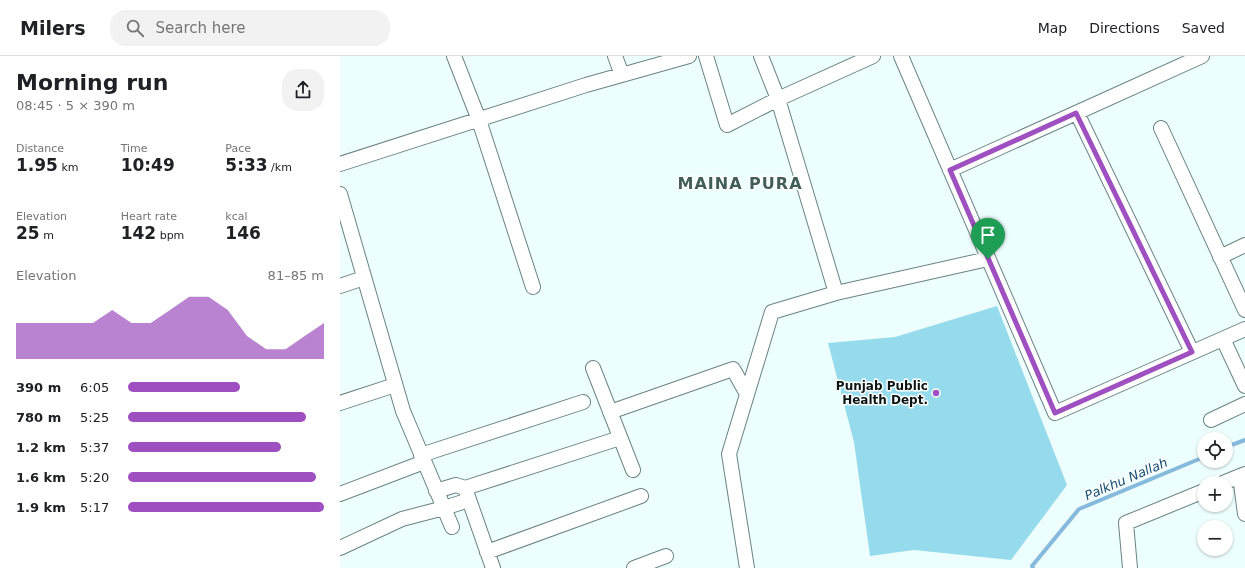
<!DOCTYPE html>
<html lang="en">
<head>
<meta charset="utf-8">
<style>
	:root { --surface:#fff; --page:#f2f2f2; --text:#202124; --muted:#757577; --line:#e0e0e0; --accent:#9e4fc0 }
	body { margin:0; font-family:"DejaVu Sans",sans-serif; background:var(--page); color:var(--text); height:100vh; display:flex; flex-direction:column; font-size:15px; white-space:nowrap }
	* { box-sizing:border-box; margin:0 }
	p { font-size:13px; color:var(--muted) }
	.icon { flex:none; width:22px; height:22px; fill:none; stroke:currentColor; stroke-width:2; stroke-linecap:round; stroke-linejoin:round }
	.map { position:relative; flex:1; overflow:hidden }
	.details { display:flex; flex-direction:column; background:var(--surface); width:340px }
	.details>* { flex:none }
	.controls { position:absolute; left:857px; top:376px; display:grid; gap:8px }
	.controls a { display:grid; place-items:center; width:36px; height:36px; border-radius:50%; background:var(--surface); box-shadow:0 1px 3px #0004; font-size:20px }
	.pin { position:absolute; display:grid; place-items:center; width:34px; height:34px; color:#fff; margin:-41px -17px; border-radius:50% 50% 50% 0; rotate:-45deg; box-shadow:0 0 4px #0007 }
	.pin .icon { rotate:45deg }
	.round { display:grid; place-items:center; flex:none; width:42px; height:42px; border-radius:16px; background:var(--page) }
	.overview { display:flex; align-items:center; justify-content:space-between; height:68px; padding:0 16px }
	h1 { font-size:22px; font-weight:700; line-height:30px }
	.metrics { display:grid; grid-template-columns:repeat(3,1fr); gap:6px; height:68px; padding:4px 16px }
	.metrics div { display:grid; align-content:center }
	.metrics b { font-size:17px; font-weight:700 }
	.metrics small { font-size:11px; font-weight:400 }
	.metrics p { font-size:11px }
	.chart { height:112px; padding:8px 16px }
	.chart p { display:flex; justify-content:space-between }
	.chart svg { width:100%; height:72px; margin-top:4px; fill:var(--accent); opacity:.7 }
	ul { padding:0 16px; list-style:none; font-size:13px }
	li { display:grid; grid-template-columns:64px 48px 1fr; align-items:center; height:30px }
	li i { height:10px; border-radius:5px; background:var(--accent) }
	header { display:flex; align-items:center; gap:24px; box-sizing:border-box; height:56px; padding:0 20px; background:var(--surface); border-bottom:1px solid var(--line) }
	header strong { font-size:19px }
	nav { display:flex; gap:22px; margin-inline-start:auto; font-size:14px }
	.search { width:280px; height:36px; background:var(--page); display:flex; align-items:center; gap:10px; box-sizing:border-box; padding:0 14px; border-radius:16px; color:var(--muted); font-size:15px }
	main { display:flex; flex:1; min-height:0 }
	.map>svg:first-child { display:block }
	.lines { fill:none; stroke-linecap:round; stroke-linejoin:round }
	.stream { stroke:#87b9dc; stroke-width:4 }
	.building { fill:#96dbec }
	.minor-casing { stroke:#698482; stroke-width:16 }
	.minor { stroke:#fff; stroke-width:14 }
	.route-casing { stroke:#fff; stroke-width:8 }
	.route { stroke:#9e4fc0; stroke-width:5 }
	.poi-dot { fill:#9e4fc0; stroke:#fff; stroke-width:1.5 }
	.labels { text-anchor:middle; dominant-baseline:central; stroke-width:3; stroke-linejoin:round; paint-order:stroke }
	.poi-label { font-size:12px; font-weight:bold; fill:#0a1514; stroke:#fff; text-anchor:end }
	.water-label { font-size:13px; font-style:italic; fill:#144f72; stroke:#fff }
	.district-label { font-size:16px; font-weight:bold; letter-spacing:1px; fill:#435d5b; stroke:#fff }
</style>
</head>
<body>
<header>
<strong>Milers</strong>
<div class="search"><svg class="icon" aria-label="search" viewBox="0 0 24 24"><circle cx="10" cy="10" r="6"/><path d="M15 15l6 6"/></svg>Search here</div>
<nav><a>Map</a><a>Directions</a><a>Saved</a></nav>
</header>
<main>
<section class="details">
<div class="overview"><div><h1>Morning run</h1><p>08:45 · 5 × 390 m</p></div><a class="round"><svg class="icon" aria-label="share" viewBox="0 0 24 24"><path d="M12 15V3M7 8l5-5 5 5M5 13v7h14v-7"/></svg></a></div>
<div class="metrics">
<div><p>Distance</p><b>1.95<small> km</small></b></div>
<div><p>Time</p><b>10:49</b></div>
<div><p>Pace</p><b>5:33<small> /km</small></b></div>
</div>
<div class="metrics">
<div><p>Elevation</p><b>25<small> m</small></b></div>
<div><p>Heart rate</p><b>142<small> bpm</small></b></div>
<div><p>kcal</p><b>146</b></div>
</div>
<div class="chart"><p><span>Elevation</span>81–85 m</p>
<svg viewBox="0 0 160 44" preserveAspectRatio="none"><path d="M0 44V22L10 22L20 22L30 22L40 22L50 14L60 22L70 22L80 14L90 6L100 6L110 14L120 30L130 38L140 38L150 30L160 22V44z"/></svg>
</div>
<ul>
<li><b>390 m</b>6:05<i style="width:57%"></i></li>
<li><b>780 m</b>5:25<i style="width:91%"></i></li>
<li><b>1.2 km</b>5:37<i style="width:78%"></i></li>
<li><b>1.6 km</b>5:20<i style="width:96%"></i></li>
<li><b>1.9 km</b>5:17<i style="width:100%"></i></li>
</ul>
</section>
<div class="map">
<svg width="905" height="512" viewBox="0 0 905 512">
	<rect width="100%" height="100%" fill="#ecfefd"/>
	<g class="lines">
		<path class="stream" d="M 886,391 L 905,384
			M 693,512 L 692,510 L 739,453 L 864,401"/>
	</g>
	<path class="building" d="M 657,250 L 727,429 L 671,504 L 574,494 L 530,500 L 514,386 L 488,287 L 555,281 Z"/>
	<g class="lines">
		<g class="minor-casing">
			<path id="minor" d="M 114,0 L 139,64 L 193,231
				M 275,0 L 282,19
				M 366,0 L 387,69 L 438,43 L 533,0
				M 421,0 L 438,43 L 496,237
				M 561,0 L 715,357 L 905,273
				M 737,57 L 852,296
				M 821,72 L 905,254
				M 0,108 L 246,29 L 349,0
				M 610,114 L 862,0
				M 0,138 L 63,355 L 112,471
				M 880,201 L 905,189
				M 0,230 L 24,222
				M 883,283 L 905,330
				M 253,312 L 293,414
				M 0,347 L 55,329
				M 270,356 L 393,313 L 407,338
				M 871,364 L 905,348
				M 81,399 L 243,346
				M 900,420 L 905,458
				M 883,427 L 905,418
				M 96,435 L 116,429 L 125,432 L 280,382
				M 126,435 L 153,512
				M 0,438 L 84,406
				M 0,492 L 62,463 L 104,452 L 129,444
				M 147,496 L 301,440
				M 294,512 L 326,500
				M 407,512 L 389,398 L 432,256 L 496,237 L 648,203
				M 790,512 L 786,467 L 864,435"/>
		</g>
		<use href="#minor" class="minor"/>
	</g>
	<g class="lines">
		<g class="route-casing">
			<path id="route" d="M 736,57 L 852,296 L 715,357 L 610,114 Z"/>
		</g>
		<use href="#route" class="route"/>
	</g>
	<circle class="poi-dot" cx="596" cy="337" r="4"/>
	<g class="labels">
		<g class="poi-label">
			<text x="588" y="330">Punjab Public<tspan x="588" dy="14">Health Dept.</tspan></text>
		</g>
		<g class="water-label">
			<text transform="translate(786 423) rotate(-23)">Palkhu Nallah</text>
		</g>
		<g class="district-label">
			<text x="400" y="127">MAINA PURA</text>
		</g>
	</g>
</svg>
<div class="controls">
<a><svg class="icon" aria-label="locate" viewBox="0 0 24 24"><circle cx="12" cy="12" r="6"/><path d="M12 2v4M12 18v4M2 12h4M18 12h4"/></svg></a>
<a>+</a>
<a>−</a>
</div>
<div class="pin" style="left:648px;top:203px;background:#1e9e55"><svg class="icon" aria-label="arrive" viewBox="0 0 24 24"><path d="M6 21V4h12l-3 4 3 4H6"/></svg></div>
</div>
</main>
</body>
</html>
